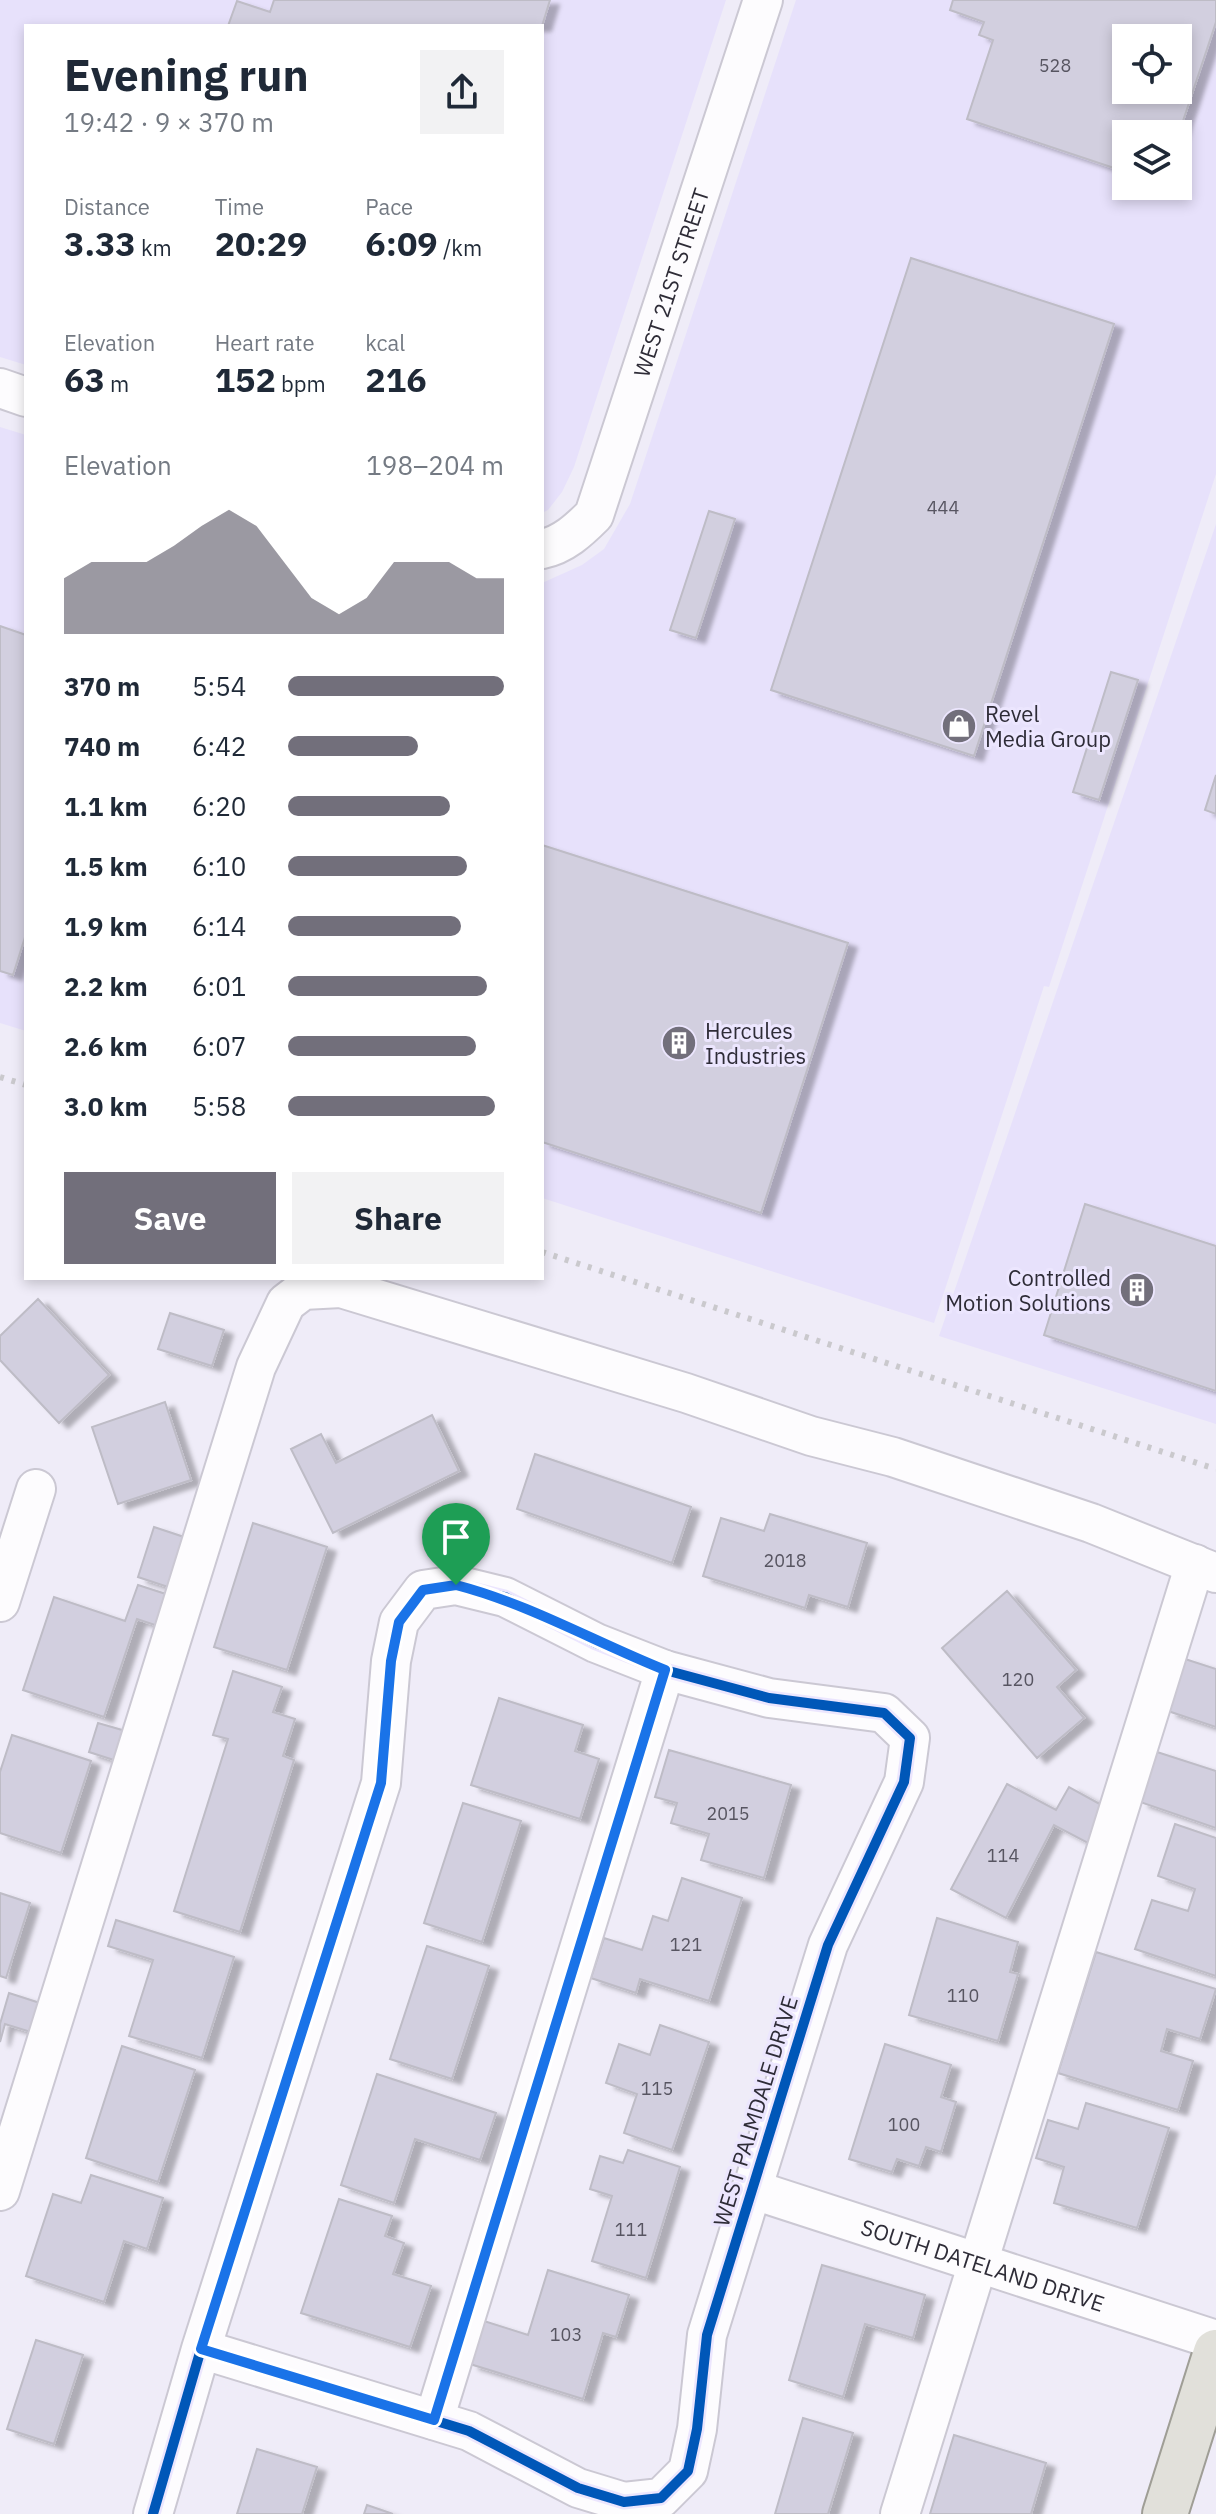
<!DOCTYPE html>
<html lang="en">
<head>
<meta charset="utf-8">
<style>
	:root { --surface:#fff; --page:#f2f2f3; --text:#1f2937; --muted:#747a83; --accent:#726f7b }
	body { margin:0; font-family:"IBM Plex Sans",sans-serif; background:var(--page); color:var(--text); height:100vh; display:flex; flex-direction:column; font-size:30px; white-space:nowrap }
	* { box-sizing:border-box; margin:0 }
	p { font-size:26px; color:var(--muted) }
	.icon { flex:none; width:44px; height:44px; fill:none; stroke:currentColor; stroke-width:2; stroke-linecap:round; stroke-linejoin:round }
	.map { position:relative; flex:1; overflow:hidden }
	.drawer { position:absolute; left:24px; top:24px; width:520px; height:1256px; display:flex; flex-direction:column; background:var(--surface); border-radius:0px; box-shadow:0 4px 12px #0003 }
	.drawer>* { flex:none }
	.fabs { position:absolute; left:1112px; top:24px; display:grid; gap:16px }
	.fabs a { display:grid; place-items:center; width:80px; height:80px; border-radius:0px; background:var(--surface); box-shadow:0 4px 12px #0003; font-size:40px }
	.pin { position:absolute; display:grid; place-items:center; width:68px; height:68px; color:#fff; margin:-82px -34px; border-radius:50% 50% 50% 0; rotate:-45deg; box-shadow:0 0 8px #0007 }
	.pin .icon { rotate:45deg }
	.round { display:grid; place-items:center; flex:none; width:84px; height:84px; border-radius:0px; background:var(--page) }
	.overview { display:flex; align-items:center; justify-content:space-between; height:136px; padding:0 40px }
	h1 { font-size:44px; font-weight:800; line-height:60px }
	.metrics { display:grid; grid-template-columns:repeat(3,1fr); gap:12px; height:136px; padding:8px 40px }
	.metrics div { display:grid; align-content:center }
	.metrics b { font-size:34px; font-weight:800 }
	.metrics small { font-size:22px; font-weight:400 }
	.metrics p { font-size:22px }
	.chart { height:224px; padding:16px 40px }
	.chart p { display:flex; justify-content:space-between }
	.chart svg { width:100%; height:144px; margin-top:8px; fill:var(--accent); opacity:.7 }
	.action { display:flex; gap:16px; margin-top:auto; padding:16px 40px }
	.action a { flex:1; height:92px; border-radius:0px; background:var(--accent); color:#fff; font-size:32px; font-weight:800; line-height:92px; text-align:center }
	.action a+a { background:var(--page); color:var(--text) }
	ul { padding:0 40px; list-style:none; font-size:26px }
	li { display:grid; grid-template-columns:128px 96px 1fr; align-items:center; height:60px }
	li i { height:20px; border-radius:10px; background:var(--accent) }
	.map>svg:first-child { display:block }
	.built { fill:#e7e1fb; fill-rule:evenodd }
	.building { fill:#d2cfdf; stroke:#bebcc6; stroke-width:2; fill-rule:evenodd; filter:url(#shadow) }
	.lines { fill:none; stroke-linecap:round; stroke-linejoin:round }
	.minor-casing { stroke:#cbc8d3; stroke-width:42 }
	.major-casing { stroke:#9f9e96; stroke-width:48 }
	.minor { stroke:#fdfcfe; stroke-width:38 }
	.major { stroke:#e1e0da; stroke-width:44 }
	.rail { stroke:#cac9cd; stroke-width:6; stroke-dasharray:4 8; stroke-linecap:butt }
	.cycleway-casing { stroke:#ece6fe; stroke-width:15 }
	.cycleway { stroke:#0057b8; stroke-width:10 }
	.route-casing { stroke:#fff; stroke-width:16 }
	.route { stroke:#1a73e8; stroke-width:10 }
	.labels { text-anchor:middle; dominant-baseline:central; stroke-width:6; stroke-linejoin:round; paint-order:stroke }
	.number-label { font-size:18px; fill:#575561 }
	.street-label { font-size:22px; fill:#2e2c37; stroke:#ece6fe }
	.poi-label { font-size:22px; fill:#2e2c37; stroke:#ece6fe; text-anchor:start }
</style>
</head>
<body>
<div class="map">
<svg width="1216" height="2514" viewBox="0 0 1216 2514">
	<defs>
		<filter id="shadow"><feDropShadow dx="9" dy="5" stdDeviation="2" flood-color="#0004"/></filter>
	</defs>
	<rect width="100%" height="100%" fill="#efecf8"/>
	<path class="built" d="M 0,0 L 726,0 L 574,467 L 562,492 L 548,510 L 542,513 L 542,26 L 26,26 L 26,365 L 0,357 Z
		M 796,0 L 1216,0 L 1216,474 L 1049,987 L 1044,986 L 934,1323 L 542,1198 L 542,583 L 582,565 L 604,549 L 630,504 ZM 1126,38 L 1178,38 L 1178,90 L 1126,90 ZM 1126,134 L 1178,134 L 1178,186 L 1126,186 Z
		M 0,427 L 26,435 L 26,1031 L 0,1023 Z
		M 1216,524 L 1216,1424 L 939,1336 Z"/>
	<path class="building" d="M 274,0 L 550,0 L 542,26 L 228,26 L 237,1 L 270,12 Z
		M 953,0 L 1216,0 L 1216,22 L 1178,136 L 1126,134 L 1126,172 L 967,119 L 993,40 L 979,35 L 984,22 L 950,10 ZM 1126,38 L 1178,38 L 1178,90 L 1126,90 Z
		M 911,258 L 1114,324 L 974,756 L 771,690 Z
		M 709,511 L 735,519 L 696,638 L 670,630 Z
		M 0,626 L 26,635 L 26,934 L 13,975 L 0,971 Z
		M 1111,672 L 1138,680 L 1099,800 L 1073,792 Z
		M 1216,775 L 1216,814 L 1205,810 Z
		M 542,845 L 848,943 L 761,1213 L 542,1142 Z
		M 1085,1204 L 1216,1246 L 1216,1391 L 1044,1335 Z
		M 38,1299 L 109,1375 L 59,1423 L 0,1360 L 0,1336 Z
		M 170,1313 L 224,1330 L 212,1366 L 158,1349 Z
		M 165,1402 L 191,1480 L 118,1504 L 92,1427 Z
		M 432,1415 L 459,1471 L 333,1533 L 291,1449 L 321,1434 L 336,1463 Z
		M 535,1454 L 691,1507 L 672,1563 L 517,1509 Z
		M 770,1514 L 867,1543 L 848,1607 L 809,1595 L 805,1608 L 703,1576 L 721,1518 L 764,1531 Z
		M 253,1523 L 327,1547 L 287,1670 L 214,1647 Z
		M 154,1527 L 190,1539 L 174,1589 L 138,1577 Z
		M 138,1585 L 172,1596 L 161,1627 L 137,1619 L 104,1717 L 23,1690 L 54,1597 L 125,1621 Z
		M 1007,1591 L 1076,1670 L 1057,1687 L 1084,1718 L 1037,1758 L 942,1648 Z
		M 1185,1659 L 1216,1669 L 1216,1727 L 1168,1711 Z
		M 233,1671 L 282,1687 L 273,1712 L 295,1719 L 283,1756 L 294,1760 L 240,1932 L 174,1911 L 228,1739 L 213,1735 Z
		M 499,1698 L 583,1725 L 575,1751 L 599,1759 L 580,1819 L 471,1785 Z
		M 98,1723 L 129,1732 L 120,1762 L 89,1752 Z
		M 12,1735 L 91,1761 L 61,1853 L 0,1833 L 0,1772 Z
		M 669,1750 L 791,1785 L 764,1878 L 701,1860 L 709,1834 L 671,1823 L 677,1803 L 655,1797 Z
		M 1157,1752 L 1216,1771 L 1216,1828 L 1140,1802 Z
		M 1007,1784 L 1056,1810 L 1069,1787 L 1107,1808 L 1088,1843 L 1054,1825 L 1006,1918 L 951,1889 Z
		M 463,1803 L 521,1821 L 482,1942 L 424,1923 Z
		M 1175,1824 L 1216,1838 L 1216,1976 L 1135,1949 L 1152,1900 L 1188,1911 L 1195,1889 L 1158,1876 Z
		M 682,1878 L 742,1898 L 709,2001 L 640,1979 L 636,1993 L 591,1978 L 604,1938 L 642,1950 L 653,1916 L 668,1921 Z
		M 0,1893 L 30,1903 L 6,1978 L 0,1976 Z
		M 937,1918 L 1018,1942 L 1010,1972 L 1018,1974 L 998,2041 L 909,2015 Z
		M 116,1920 L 234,1957 L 202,2058 L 129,2036 L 153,1960 L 108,1946 Z
		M 427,1946 L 489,1966 L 452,2079 L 390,2059 Z
		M 1096,1952 L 1216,1989 L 1200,2039 L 1167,2029 L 1161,2051 L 1193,2061 L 1178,2110 L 1058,2073 Z
		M 9,1993 L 43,2004 L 34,2033 L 5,2024 L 0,2042 L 0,2024 Z
		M 660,2025 L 709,2042 L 672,2150 L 624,2133 L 637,2094 L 606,2083 L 619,2044 L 650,2055 Z
		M 885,2044 L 951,2065 L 941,2097 L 956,2102 L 941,2152 L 926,2147 L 919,2166 L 897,2159 L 892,2172 L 849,2159 Z
		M 122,2046 L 195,2070 L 158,2182 L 86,2158 Z
		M 377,2074 L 496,2113 L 480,2160 L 415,2139 L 394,2203 L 341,2185 Z
		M 1086,2103 L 1169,2128 L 1137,2228 L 1054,2203 L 1064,2167 L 1036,2158 L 1048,2120 L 1078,2129 Z
		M 628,2150 L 680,2167 L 646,2278 L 592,2261 L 612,2196 L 590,2189 L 600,2156 L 623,2163 Z
		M 91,2175 L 163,2198 L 147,2249 L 124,2241 L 104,2302 L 26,2276 L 53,2194 L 81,2203 Z
		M 339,2199 L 392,2216 L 385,2236 L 404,2243 L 393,2274 L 431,2286 L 410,2347 L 301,2313 Z
		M 822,2265 L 925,2295 L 913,2338 L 865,2324 L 843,2397 L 789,2380 Z
		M 548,2270 L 629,2295 L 616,2337 L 603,2333 L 583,2399 L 470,2364 L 484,2321 L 528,2335 Z
		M 36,2340 L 83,2355 L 54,2444 L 7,2429 Z
		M 803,2418 L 853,2433 L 828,2514 L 775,2514 Z
		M 954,2435 L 1046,2463 L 1031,2514 L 930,2514 Z
		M 257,2449 L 317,2467 L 302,2514 L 237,2514 Z
		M 367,2505 L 393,2514 L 364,2514 Z"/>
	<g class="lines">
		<g class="minor-casing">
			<g id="minor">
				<path d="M 0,388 L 26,397"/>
				<path id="s1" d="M 542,549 C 563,545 579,530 594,515 L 763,0"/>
				<path d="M 0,1602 L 36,1489"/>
				<path id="s2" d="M 751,2189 L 1216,2340"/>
				<path d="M 0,2191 L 256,1367 L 286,1303 L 303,1290 L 341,1288 L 686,1393 L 811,1436 L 893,1457 L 1091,1523 L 1216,1573"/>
				<path d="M 434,2420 L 665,1670"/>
				<path d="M 153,2514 L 201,2349 L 381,1783 L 391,1661 L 399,1622 L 423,1590 L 456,1585 L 505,1597 L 596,1643 L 665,1670 L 769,1698 L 884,1713 L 910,1738 L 904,1782 L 828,1945 L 707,2335 L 697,2429 L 688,2471 L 661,2498 L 624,2502 L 578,2488 L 469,2431 L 201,2349"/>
				<path d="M 900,2514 L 1195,1564"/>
			</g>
		</g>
		<g class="major-casing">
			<path id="major" d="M 1165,2514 L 1216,2352"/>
		</g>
		<use href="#minor" class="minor"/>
		<use href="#major" class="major"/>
		<path class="rail" d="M 0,1077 L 26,1085
			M 542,1252 L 1216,1469"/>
		<g class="cycleway-casing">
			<path id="cycleway" d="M 153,2514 L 201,2349 L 381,1783 L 391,1661 L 399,1622 L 423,1590 L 456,1585 L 505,1597 L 596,1643 L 665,1670 L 769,1698 L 884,1713 L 910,1738 L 904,1782 L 828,1945 L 707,2335 L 697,2429 L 688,2471 L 661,2498 L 624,2502 L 578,2488 L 469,2431 L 201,2349"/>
		</g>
		<use href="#cycleway" class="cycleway"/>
	</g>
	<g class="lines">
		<g class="route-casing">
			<path id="route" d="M 456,1585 C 529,1604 595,1642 665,1670 L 434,2420 L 201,2349 L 381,1783 L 391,1661 L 399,1622 L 423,1590 Z"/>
		</g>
		<use href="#route" class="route"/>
	</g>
	<defs>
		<g id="shop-disc" transform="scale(1.8)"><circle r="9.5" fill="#726f7b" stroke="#ece6fe"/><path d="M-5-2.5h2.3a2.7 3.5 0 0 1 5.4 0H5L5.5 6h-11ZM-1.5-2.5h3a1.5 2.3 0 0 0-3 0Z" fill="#fff"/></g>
		<g id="building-disc" transform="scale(1.8)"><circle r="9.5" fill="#726f7b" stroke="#ece6fe"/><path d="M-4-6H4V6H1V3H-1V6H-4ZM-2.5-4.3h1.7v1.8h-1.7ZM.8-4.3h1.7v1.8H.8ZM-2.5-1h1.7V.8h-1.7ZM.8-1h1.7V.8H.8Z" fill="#fff"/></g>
	</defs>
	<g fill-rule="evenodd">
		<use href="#shop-disc" x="959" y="726"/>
		<use href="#building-disc" x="679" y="1043"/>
		<use href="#building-disc" x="1137" y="1290"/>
	</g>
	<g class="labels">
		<g class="number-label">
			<text x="1055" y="65">528</text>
			<text x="943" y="507">444</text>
			<text x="785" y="1560">2018</text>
			<text x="1018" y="1679">120</text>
			<text x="728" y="1813">2015</text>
			<text x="1003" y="1855">114</text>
			<text x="686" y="1944">121</text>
			<text x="963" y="1995">110</text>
			<text x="657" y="2088">115</text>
			<text x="904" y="2124">100</text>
			<text x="631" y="2229">111</text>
			<text x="566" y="2334">103</text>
		</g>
		<g class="street-label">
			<text stroke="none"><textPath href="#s1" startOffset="308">WEST 21ST STREET</textPath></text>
			<text transform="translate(755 2111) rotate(-73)">WEST PALMDALE DRIVE</text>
			<text stroke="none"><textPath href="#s2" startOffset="244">SOUTH DATELAND DRIVE</textPath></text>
		</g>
		<g class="poi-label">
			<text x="985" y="713">Revel<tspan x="985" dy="25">Media Group</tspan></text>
			<text x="705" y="1030">Hercules<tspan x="705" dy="25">Industries</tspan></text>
			<text x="1111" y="1277" text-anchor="end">Controlled<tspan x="1111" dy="25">Motion Solutions</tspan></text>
		</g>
	</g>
</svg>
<div class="fabs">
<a><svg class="icon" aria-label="locate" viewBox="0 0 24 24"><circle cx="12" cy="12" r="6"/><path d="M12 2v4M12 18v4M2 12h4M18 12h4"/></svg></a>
<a><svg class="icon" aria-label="layers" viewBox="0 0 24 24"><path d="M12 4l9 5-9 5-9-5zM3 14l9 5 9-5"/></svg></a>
</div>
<div class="pin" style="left:456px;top:1585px;background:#1e9e55"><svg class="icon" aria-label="arrive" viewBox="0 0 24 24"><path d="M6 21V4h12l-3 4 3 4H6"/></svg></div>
<section class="drawer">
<div class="overview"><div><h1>Evening run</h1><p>19:42 · 9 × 370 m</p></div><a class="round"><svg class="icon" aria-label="share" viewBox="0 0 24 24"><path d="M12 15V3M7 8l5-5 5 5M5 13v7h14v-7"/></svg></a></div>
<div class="metrics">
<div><p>Distance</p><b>3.33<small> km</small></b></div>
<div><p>Time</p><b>20:29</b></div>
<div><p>Pace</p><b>6:09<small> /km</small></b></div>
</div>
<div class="metrics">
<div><p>Elevation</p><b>63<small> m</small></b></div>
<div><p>Heart rate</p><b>152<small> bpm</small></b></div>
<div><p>kcal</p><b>216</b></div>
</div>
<div class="chart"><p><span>Elevation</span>198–204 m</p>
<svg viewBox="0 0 160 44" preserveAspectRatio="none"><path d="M0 44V27L10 22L20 22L30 22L40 17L50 11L60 6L70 11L80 22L90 33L100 38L110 33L120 22L130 22L140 22L150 27L160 27V44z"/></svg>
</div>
<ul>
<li><b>370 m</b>5:54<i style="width:100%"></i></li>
<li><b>740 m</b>6:42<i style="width:60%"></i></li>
<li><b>1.1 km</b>6:20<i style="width:75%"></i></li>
<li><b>1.5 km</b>6:10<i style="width:83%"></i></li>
<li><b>1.9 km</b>6:14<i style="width:80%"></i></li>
<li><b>2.2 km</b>6:01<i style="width:92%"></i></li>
<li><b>2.6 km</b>6:07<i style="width:87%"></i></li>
<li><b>3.0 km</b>5:58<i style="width:96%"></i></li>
</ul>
<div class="action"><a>Save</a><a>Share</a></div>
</section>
</div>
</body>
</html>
